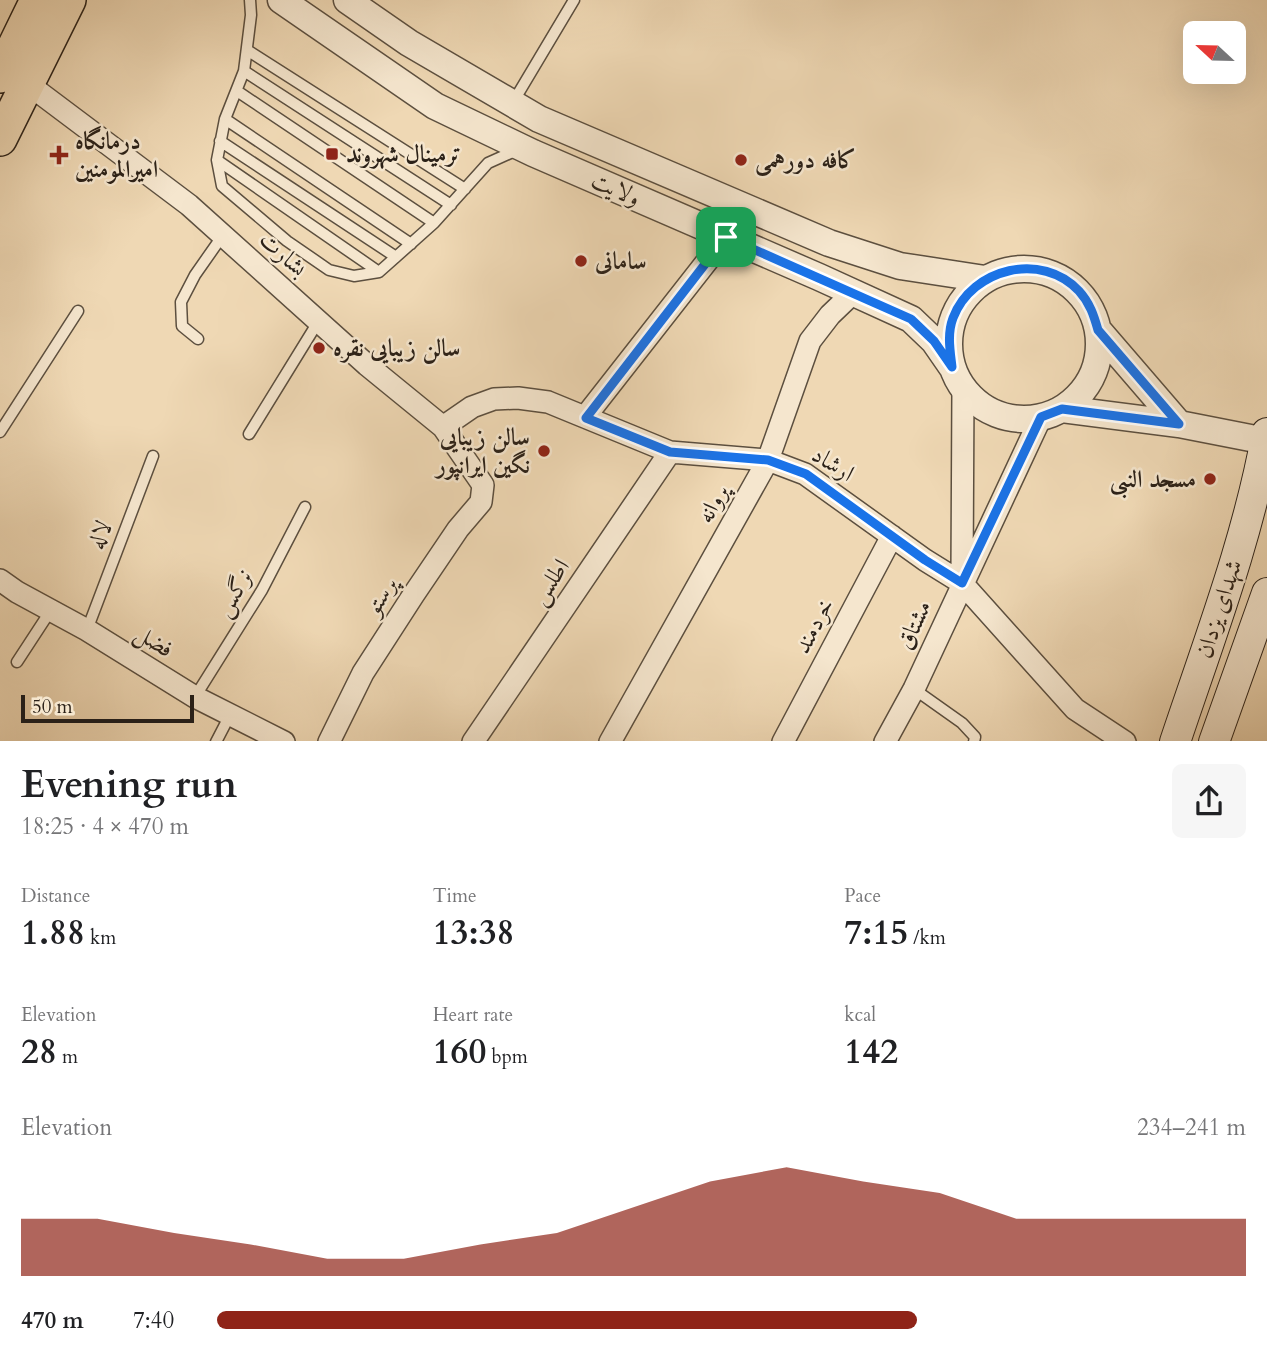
<!DOCTYPE html>
<html lang="en">
<head>
<meta charset="utf-8">
<style>
	:root { --surface:#fff; --page:#f6f6f6; --text:#202124; --muted:#757577; --accent:#8f2418 }
	body { margin:0; font-family:Cardo,Amiri,serif; background:var(--page); color:var(--text); height:100vh; display:flex; flex-direction:column; font-size:26px; white-space:nowrap }
	* { box-sizing:border-box; margin:0 }
	p { font-size:23px; color:var(--muted) }
	.icon { flex:none; width:38px; height:38px; fill:none; stroke:currentColor; stroke-width:2; stroke-linecap:round; stroke-linejoin:round }
	.map { position:relative; height:741px; overflow:hidden }
	.drawer { display:flex; flex-direction:column; background:var(--surface); flex:1 }
	.drawer>* { flex:none }
	.needle { width:46px; rotate:292deg }
	.tools { position:absolute; left:1183px; top:21px; display:grid; gap:14px }
	.tools a { display:grid; place-items:center; width:63px; height:63px; border-radius:10px; background:var(--surface); box-shadow:0 7px 28px #0002; font-size:35px }
	.scale { position:absolute; left:21px; bottom:18px; width:173px; box-sizing:border-box; padding-left:7px; border:4px solid #2b2118; border-top:0; font-size:19px; line-height:24px; white-space:nowrap; color:#2b2118; -webkit-text-stroke:5px #f5e6ce; paint-order:stroke }
	.pin { position:absolute; display:grid; place-items:center; width:60px; height:60px; color:#fff; margin:-30px; border-radius:14px; box-shadow:0 4px 10px #0006 }
	.round { display:grid; place-items:center; flex:none; width:74px; height:74px; border-radius:10px; background:var(--page) }
	.summary { display:flex; align-items:center; justify-content:space-between; height:119px; padding:0 21px }
	h1 { font-size:38px; font-weight:700; line-height:52px }
	.figures { display:grid; grid-template-columns:repeat(3,1fr); gap:10px; height:119px; padding:7px 21px }
	.figures div { display:grid; align-content:center }
	.figures b { font-size:35px; font-weight:700 }
	.figures small { font-size:19px; font-weight:400 }
	.figures p { font-size:19px }
	.chart { height:196px; padding:14px 21px }
	.chart p { display:flex; justify-content:space-between }
	.chart svg { width:100%; height:126px; margin-top:7px; fill:var(--accent); opacity:.7 }
	ul { padding:0 21px; list-style:none; font-size:23px }
	li { display:grid; grid-template-columns:112px 84px 1fr; align-items:center; height:52px }
	li i { height:18px; border-radius:9px; background:var(--accent) }
	.map>svg:first-child { display:block }
	.lines { fill:none; stroke-linecap:round; stroke-linejoin:round }
	.service-casing { stroke:#5c4f3f; stroke-width:13 }
	.minor-casing { stroke:#5c4f3f; stroke-width:24 }
	.tertiary-casing { stroke:#5c4f3f; stroke-width:29 }
	.secondary-casing { stroke:#2b2118; stroke-width:32 }
	.primary-casing { stroke:#2b2118; stroke-width:36 }
	.service { stroke:#f5e6ce; stroke-width:10 }
	.minor { stroke:#f5e6ce; stroke-width:21 }
	.tertiary { stroke:#f5e6ce; stroke-width:26 }
	.secondary { stroke:#f5e6ce; stroke-width:30 }
	.primary { stroke:#efd8b4; stroke-width:33 }
	.route-casing { stroke:#fff; stroke-width:14 }
	.route { stroke:#1a73e8; stroke-width:9 }
	.poi-dot { fill:#8f2418; stroke:#f5e6ce; stroke-width:2.5 }
	.labels { text-anchor:middle; dominant-baseline:central; stroke-width:5; stroke-linejoin:round; paint-order:stroke }
	.poi-label { font-size:24px; font-weight:bold; fill:#2b2118; stroke:#f5e6ce; text-anchor:start }
	.street-label { font-size:24px; fill:#2b2118; stroke:#f5e6ce }
</style>
</head>
<body>
<div class="map">
<svg width="1267" height="742" viewBox="0 0 1267 742">
	<rect width="100%" height="100%" fill="#efd8b4"/>
	<filter id="stains"><feTurbulence type="fractalNoise" baseFrequency=".00286" numOctaves="4"/><feColorMatrix values="0 0 0 0 .2 0 0 0 0 .09 0 0 0 0 .02 0 0 0 .5 -.17"/></filter>
	<radialGradient id="worn" r=".72"><stop offset=".6" stop-color="#630" stop-opacity="0"/><stop offset="1" stop-color="#630" stop-opacity=".3"/></radialGradient>
	<g class="lines">
		<g class="service-casing">
			<path id="service" d="M 250,0 L 251,15 L 244,71 L 225,119 L 217,160 L 222,186 L 287,241 L 329,270 L 354,276 L 379,272 L 434,223 L 488,163 L 517,150
				M 247,50 L 465,189
				M 244,71 L 451,205
				M 237,91 L 434,223
				M 512,104 L 574,0
				M 225,119 L 411,244
				M 220,141 L 396,257
				M 217,160 L 379,272
				M 198,339 L 182,326 L 181,302 L 195,275 L 223,235
				M 0,432 L 78,311
				M 249,434 L 318,322
				M 87,630 L 153,456
				M 17,662 L 51,610
				M 914,689 L 962,723 L 975,737 L 974,742
				M 195,697 L 262,590 L 305,507
				M 216,742 L 230,715"/>
		</g>
		<g class="minor-casing">
			<path id="minor" d="M 28,84 L 189,205 L 367,365 L 443,427 L 483,485 L 481,502 L 458,529 L 414,594 L 363,673 L 329,742
				M 585,417 L 726,237
				M 443,427 L 472,407 L 494,399 L 518,398 L 548,402 L 670,452 L 768,460 L 805,474 L 925,560 L 962,583 L 1075,709 L 1125,742
				M 962,577 L 963,388
				M 0,580 L 17,592 L 87,630 L 195,697 L 284,742
				M 473,742 L 670,452
				M 610,742 L 768,460 L 810,341 L 830,315 L 854,292
				M 783,742 L 892,536
				M 885,742 L 914,689 L 1041,417"/>
		</g>
		<g class="tertiary-casing">
			<path id="tertiary" d="M 281,0 L 435,106 L 533,153 L 819,277 L 911,319 L 934,341 L 952,367
				M 347,0 L 409,43 L 539,119 L 829,243 L 900,266 L 985,279
				M949 344a75 75 0 1 1 150 0a75 75 0 1 1-150 0Z
				M 1062,409 L 1179,424 L 1098,330
				M 1179,424 L 1266,441"/>
		</g>
		<g class="secondary-casing">
			<path id="secondary" d="M 1175,742 C 1209,640 1248,539 1267,433
				M 1214,742 L 1267,593"/>
		</g>
		<g class="primary-casing">
			<path id="primary" d="M 0,76 L 37,0
				M 0,139 L 69,0"/>
		</g>
		<use href="#service" class="service"/>
		<use href="#minor" class="minor"/>
		<use href="#tertiary" class="tertiary"/>
		<use href="#secondary" class="secondary"/>
		<use href="#primary" class="primary"/>
	</g>
	<g class="lines">
		<g class="route-casing">
			<path id="route" d="M 726,237 L 911,319 L 934,341 L 952,367 C 950,350 947,334 953,318 C 972,268 1042,251 1079,291 C 1090,303 1094,316 1098,330 L 1179,424 L 1062,409 L 1041,417 L 962,583 L 925,560 L 806,474 L 768,460 L 670,452 L 586,418 Z"/>
		</g>
		<use href="#route" class="route"/>
	</g>
	<g class="poi-dot">
		<rect x="325" y="147" width="14" height="14" rx="3.5"/>
		<path d="M55.5 144.5h7v7h7v7h-7v7h-7v-7h-7v-7h7z"/>
		<circle cx="741" cy="160" r="7"/>
		<circle cx="581" cy="261" r="7"/>
		<circle cx="319" cy="348" r="7"/>
		<circle cx="544" cy="451" r="7"/>
		<circle cx="1210" cy="479" r="7"/>
	</g>
	<g class="labels">
		<g class="poi-label">
			<text x="75" y="141">درمانگاه<tspan x="75" dy="28">امیرالمومنین</tspan></text>
			<text x="346" y="154">ترمینال شهروند</text>
			<text x="755" y="160">کافه دورهمی</text>
			<text x="595" y="261">سامانی</text>
			<text x="333" y="348">سالن زیبایی نقره</text>
			<text x="530" y="437" text-anchor="end">سالن زیبایی<tspan x="530" dy="28">نگین ایرانپور</tspan></text>
			<text x="1196" y="479" text-anchor="end">مسجد النبی</text>
		</g>
		<g class="street-label">
			<text transform="translate(616 189) rotate(24)">ولایت</text>
			<text transform="translate(283 254) rotate(42)">بشارت</text>
			<text transform="translate(833 464) rotate(32)">ارشاد</text>
			<text transform="translate(713 504) rotate(-61)">پروانه</text>
			<text transform="translate(100 535) rotate(-69)">لاله</text>
			<text transform="translate(550 582) rotate(-56)">اطلس</text>
			<text transform="translate(234 593) rotate(-59)">نرگس</text>
			<text transform="translate(381 596) rotate(-57)">پرستو</text>
			<text transform="translate(1219 609) rotate(-72)">شهدای یزدان</text>
			<text transform="translate(914 625) rotate(-66)">مشتاق</text>
			<text transform="translate(814 626) rotate(-62)">خردمند</text>
			<text transform="translate(154 641) rotate(32)">فضل</text>
		</g>
	</g>
	<rect width="100%" height="100%" filter="url(#stains)"/>
	<rect width="100%" height="100%" fill="url(#worn)"/>
</svg>
<div class="tools">
<a><svg class="needle" viewBox="-14 -14 28 28"><path d="M0-13l5 13h-10z" fill="#e53935"/><path d="M0 13l5-13h-10z" fill="#757577"/></svg></a>
</div>
<div class="scale">50 m</div>
<div class="pin" style="left:726px;top:237px;background:#1e9e55"><svg class="icon" aria-label="arrive" viewBox="0 0 24 24"><path d="M6 21V4h12l-3 4 3 4H6"/></svg></div>
</div>
<section class="drawer">
<div class="summary"><div><h1>Evening run</h1><p>18:25 · 4 × 470 m</p></div><a class="round"><svg class="icon" aria-label="share" viewBox="0 0 24 24"><path d="M12 15V3M7 8l5-5 5 5M5 13v7h14v-7"/></svg></a></div>
<div class="figures">
<div><p>Distance</p><b>1.88<small> km</small></b></div>
<div><p>Time</p><b>13:38</b></div>
<div><p>Pace</p><b>7:15<small> /km</small></b></div>
</div>
<div class="figures">
<div><p>Elevation</p><b>28<small> m</small></b></div>
<div><p>Heart rate</p><b>160<small> bpm</small></b></div>
<div><p>kcal</p><b>142</b></div>
</div>
<div class="chart"><p><span>Elevation</span>234–241 m</p>
<svg viewBox="0 0 160 44" preserveAspectRatio="none"><path d="M0 44V24L10 24L20 29L30 33L40 38L50 38L60 33L70 29L80 20L90 11L100 6L110 11L120 15L130 24L140 24L150 24L160 24V44z"/></svg>
</div>
<ul>
<li><b>470 m</b>7:40<i style="width:68%"></i></li>
</ul>
</section>
</body>
</html>
